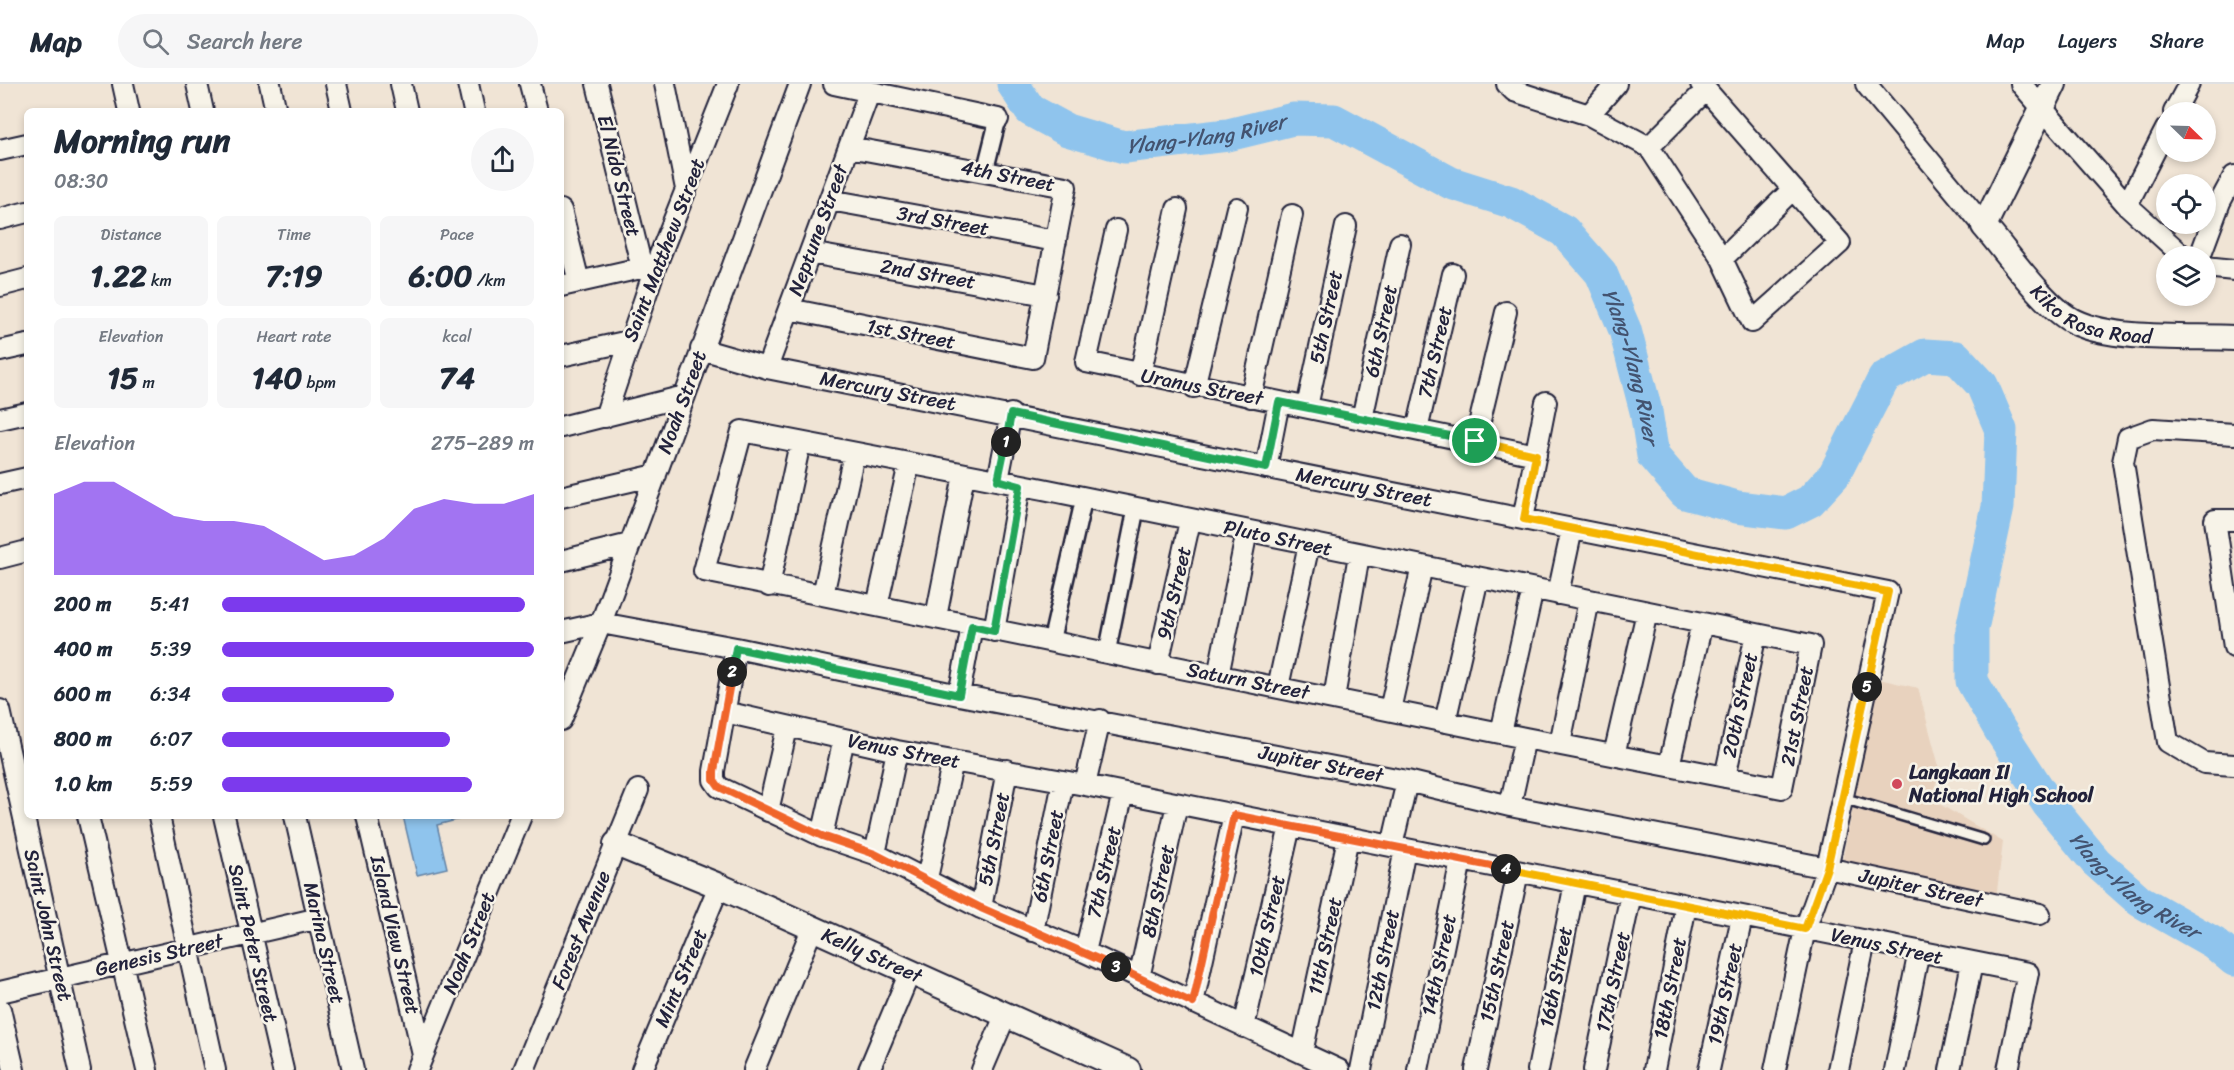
<!DOCTYPE html>
<html lang="en">
<head>
<meta charset="utf-8">
<style>
	:root { --surface:#fff; --page:#f6f6f7; --text:#1f2937; --muted:#747a83; --line:#e0e1e3; --accent:#7c3aed }
	body { margin:0; font-family:Sriracha,sans-serif; background:var(--page); color:var(--text); height:100vh; display:flex; flex-direction:column; font-size:22px; white-space:nowrap }
	* { box-sizing:border-box; margin:0 }
	p { font-size:20px; color:var(--muted) }
	.icon { flex:none; width:33px; height:33px; fill:none; stroke:currentColor; stroke-width:2; stroke-linecap:round; stroke-linejoin:round }
	.map { position:relative; flex:1; overflow:hidden }
	.side { position:absolute; left:24px; top:24px; width:540px; height:711px; display:flex; flex-direction:column; background:var(--surface); border-radius:9px; box-shadow:0 3px 9px #0003 }
	.side>* { flex:none }
	.needle { width:39px; rotate:113deg }
	.tools { position:absolute; left:2156px; top:18px; display:grid; gap:12px }
	.tools a { display:grid; place-items:center; width:60px; height:60px; border-radius:50%; background:var(--surface); box-shadow:0 3px 9px #0003; font-size:30px }
	.pin { position:absolute; display:grid; place-items:center; width:51px; height:51px; color:#fff; margin:-26px; border:3px solid #fff; border-radius:50%; box-shadow:0 2px 6px #0007 }
	.km { position:absolute; width:30px; height:30px; margin:-15px; border-radius:50%; background:#222; color:#fff; font-size:16px; line-height:30px; text-align:center }
	.round { display:grid; place-items:center; flex:none; width:63px; height:63px; border-radius:32px; background:var(--page) }
	.overview { display:flex; align-items:center; justify-content:space-between; height:102px; padding:0 30px }
	h1 { font-size:33px; font-weight:700; line-height:45px }
	.stats { display:grid; grid-template-columns:repeat(3,1fr); gap:9px; height:102px; padding:6px 30px }
	.stats div { display:grid; align-content:center; border-radius:9px; background:var(--page); text-align:center }
	.stats b { font-size:30px; font-weight:700 }
	.stats small { font-size:16px; font-weight:400 }
	.stats p { font-size:16px }
	.chart { height:168px; padding:12px 30px }
	.chart p { display:flex; justify-content:space-between }
	.chart svg { width:100%; height:108px; margin-top:6px; fill:var(--accent); opacity:.7 }
	ul { padding:0 30px; list-style:none; font-size:20px }
	li { display:grid; grid-template-columns:96px 72px 1fr; align-items:center; height:45px }
	li i { height:15px; border-radius:8px; background:var(--accent) }
	header { display:flex; align-items:center; gap:36px; box-sizing:border-box; height:84px; padding:0 30px; background:var(--surface); border-bottom:2px solid var(--line) }
	header strong { font-size:28px }
	nav { display:flex; gap:33px; margin-inline-start:auto; font-size:21px }
	.search { width:420px; height:54px; background:var(--page); display:flex; align-items:center; gap:15px; box-sizing:border-box; padding:0 21px; border-radius:33px; color:var(--muted); font-size:22px }
	.map>svg:first-child { display:block }
	.built { fill:#e8d2be }
	.water { fill:#8fc4ed; stroke:#6383a6; stroke-width:1.5 }
	.lines { fill:none; stroke-linecap:round; stroke-linejoin:round }
	.river { stroke:#8fc4ed; stroke-width:33 }
	.service-casing { stroke:#22223b; stroke-width:14 }
	.pedestrian-casing { stroke:#22223b; stroke-width:20 }
	.minor-casing { stroke:#22223b; stroke-width:24 }
	.tertiary-casing { stroke:#22223b; stroke-width:28 }
	.service { stroke:#f7f3e8; stroke-width:9 }
	.pedestrian { stroke:#f7f3e8; stroke-width:15 }
	.minor { stroke:#f7f3e8; stroke-width:20 }
	.tertiary { stroke:#f7f3e8; stroke-width:24 }
	.split-1-casing { stroke:#fff; stroke-width:12 }
	.split-2-casing { stroke:#fff; stroke-width:12 }
	.split-3-casing { stroke:#fff; stroke-width:12 }
	.split-4-casing { stroke:#fff; stroke-width:12 }
	.split-5-casing { stroke:#fff; stroke-width:12 }
	.split-6-casing { stroke:#fff; stroke-width:12 }
	.split-1 { stroke:#22a559; stroke-width:8 }
	.split-2 { stroke:#22a559; stroke-width:8 }
	.split-3 { stroke:#f0652b; stroke-width:8 }
	.split-4 { stroke:#f0652b; stroke-width:8 }
	.split-5 { stroke:#f5b400; stroke-width:8 }
	.split-6 { stroke:#f5b400; stroke-width:8 }
	.poi-dot { fill:#d1495b; stroke:#f7f3e8; stroke-width:2 }
	.labels { text-anchor:middle; dominant-baseline:central; stroke-width:5; stroke-linejoin:round; paint-order:stroke }
	.street-label { font-size:20px; fill:#22223b; stroke:#f7f3e8 }
	.poi-label { font-size:20px; font-weight:bold; fill:#22223b; stroke:#f7f3e8; text-anchor:start }
	.water-label { font-size:21px; font-style:italic; fill:#435370; stroke:#f7f3e8 }
</style>
</head>
<body>
<header>
<strong>Map</strong>
<div class="search"><svg class="icon" aria-label="search" viewBox="0 0 24 24"><circle cx="10" cy="10" r="6"/><path d="M15 15l6 6"/></svg>Search here</div>
<nav><a>Map</a><a>Layers</a><a>Share</a></nav>
</header>
<div class="map">
<svg width="2234" height="986" viewBox="0 0 2234 986">
	<rect width="100%" height="100%" fill="#f0e4d5"/>
	<filter id="ink" filterUnits="userSpaceOnUse"><feTurbulence type="fractalNoise" baseFrequency=".0167" numOctaves="2"/><feDisplacementMap in="SourceGraphic" scale="12" xChannelSelector="R" yChannelSelector="G"/><feConvolveMatrix kernelMatrix="1 2 1 2 8 2 1 2 1" color-interpolation-filters="sRGB"/></filter>
	<g filter="url(#ink)">
		<path class="built" d="M 1879,595 L 1918,604 L 1940,686 L 1931,715 L 2003,758 L 1996,815 L 1841,783 Z"/>
		<path class="water" d="M 403,732 L 463,732 L 464,734 L 437,741 L 447,784 L 417,791 Z"/>
		<g class="lines">
			<path class="river" id="s1" d="M 1013,0 L 1030,26 L 1067,46 L 1124,63 L 1228,51 L 1293,35 L 1334,36 L 1451,99 L 1511,118 L 1564,147 L 1601,189 L 1625,246 L 1646,327 L 1653,372 L 1685,409 L 1737,423 L 1786,429 L 1810,417 L 1834,391 L 1884,294 L 1925,271 L 1956,273 L 1982,301 L 2001,346 L 1998,423 L 1972,545 L 1972,597 L 2000,646 L 2048,720 L 2096,778 L 2140,817 L 2214,859 L 2234,876"/>
			<g class="service-casing">
				<path id="service" d="M 1841,717 L 1853,717 L 1984,756"/>
			</g>
			<g class="pedestrian-casing">
				<path id="pedestrian" d="M 985,87 L 998,35
					M 1051,558 L 1084,414
					M 1107,569 L 1136,425"/>
			</g>
			<g class="minor-casing">
				<path id="minor" d="M 123,0 L 129,27
					M 197,0 L 203,27
					M 270,0 L 276,27
					M 336,0 L 342,27
					M 401,0 L 407,27
					M 468,0 L 474,27
					M 530,0 L 537,27
					M 597,0 L 642,184
					M 665,0 L 686,105
					M 834,0 L 998,35
					M 1507,0 L 1514,7 L 1589,31 L 1649,63 L 1722,175 L 1752,238 L 1840,159 L 1701,0
					M 1866,0 L 1984,142
					M 2021,0 L 2127,121 L 2183,172
					M 2174,28 L 2189,0
					M 1589,31 L 1616,0
					M 1649,63 L 1706,6
					M 0,66 L 27,60
					M 830,116 L 1056,157
					M 2127,121 L 2166,45
					M 561,126 L 579,198
					M 0,135 L 27,128
					M 1116,146 L 1086,278 L 1536,371
					M 810,169 L 1046,211
					M 2200,172 L 2220,118 L 2234,92
					M 1722,175 L 1793,105
					M 2205,183 L 2234,186
					M 0,202 L 27,195
					M 561,202 L 654,181
					M 789,225 L 1033,274 L 1066,103 L 849,63
					M 701,265 L 767,284 L 1888,508 L 1827,784 L 1805,845 L 1775,986
					M 0,267 L 27,261
					M 561,272 L 629,257
					M 767,284 L 869,9
					M 1140,291 L 1177,125
					M 1194,303 L 1237,124
					M 1251,313 L 1292,131
					M 1307,323 L 1346,142
					M 605,333 L 656,181 L 728,0
					M 0,335 L 27,329
					M 1362,335 L 1400,160
					M 561,343 L 685,312
					M 1417,346 L 1453,190
					M 2234,350 L 2153,345 L 2128,354 L 2123,378 L 2168,658 L 2204,679 L 2234,681
					M 1475,357 L 1506,228
					M 1266,384 L 1279,318
					M 998,396 L 1011,330
					M 0,400 L 27,394
					M 561,413 L 656,391
					M 1523,435 L 1546,318
					M 2234,436 L 2215,436 L 2234,563
					M 0,474 L 27,467
					M 561,477 L 630,460
					M 769,502 L 800,359
					M 1558,510 L 1572,445
					M 823,511 L 854,370
					M 877,522 L 909,380
					M 936,533 L 964,391
					M 994,547 L 1020,402
					M 561,548 L 601,539 L 736,564 L 959,611 L 1407,697 L 1510,722 L 1827,784 L 2040,830
					M 736,564 L 714,687 L 714,696 L 719,703 L 822,752 L 875,770 L 981,824 L 1085,868 L 1339,986
					M 1158,580 L 1190,437
					M 1218,592 L 1247,447
					M 1278,603 L 1309,460
					M 959,611 L 972,542
					M 1334,614 L 1359,471
					M 0,626 L 80,986
					M 1390,626 L 1422,482
					M 725,628 L 897,667 L 1085,701 L 2028,889 L 2008,986
					M 561,636 L 601,539 L 800,0
					M 1445,638 L 1478,494
					M 1501,649 L 1533,505
					M 1560,660 L 1589,516
					M 1614,671 L 1647,528
					M 1669,682 L 1702,539
					M 1725,693 L 1756,550
					M 1085,701 L 1100,636
					M 1510,722 L 1525,654 L 704,487 L 742,347 L 1043,405 L 1811,561 L 1782,704 L 1525,654
					M 768,727 L 787,644
					M 88,732 L 147,986
					M 159,732 L 215,986
					M 224,732 L 283,986
					M 295,732 L 353,986
					M 367,732 L 423,971
					M 822,752 L 844,655
					M 1392,762 L 1407,697
					M 875,770 L 897,667
					M 927,794 L 953,677
					M 981,824 L 1007,686
					M 1033,847 L 1063,698
					M 1085,868 L 1123,709
					M 1139,894 L 1177,720
					M 0,908 L 319,834
					M 1193,919 L 1234,731
					M 0,925 L 14,986
					M 1244,943 L 1290,742
					M 1302,969 L 1348,754
					M 417,986 L 521,732
					M 524,986 L 638,706
					M 642,986 L 719,802
					M 754,986 L 812,845
					M 869,986 L 910,888
					M 982,986 L 1005,932
					M 1361,986 L 1405,765
					M 1418,986 L 1461,776
					M 1476,986 L 1518,788
					M 1538,986 L 1575,799
					M 1594,986 L 1631,810
					M 1654,986 L 1686,821
					M 1709,986 L 1742,833
					M 1838,986 L 1865,857
					M 1895,986 L 1919,867
					M 1950,986 L 1972,879"/>
			</g>
			<g class="tertiary-casing">
				<g id="tertiary">
					<path id="s2" d="M 2054,0 L 1984,142 C 2007,168 2045,224 2075,238 C 2114,257 2190,252 2234,254"/>
					<path id="s3" d="M 616,760 L 719,802 L 1128,986"/>
				</g>
			</g>
			<use href="#service" class="service"/>
			<use href="#pedestrian" class="pedestrian"/>
			<use href="#minor" class="minor"/>
			<use href="#tertiary" class="tertiary"/>
		</g>
	</g>
	<g class="lines" filter="url(#ink)">
		<g class="split-1-casing">
			<path id="split-1" d="M 1006,358 L 1011,330 L 1266,384 L 1279,318 L 1475,357"/>
		</g>
		<g class="split-2-casing">
			<path id="split-2" d="M 732,588 L 736,564 L 959,611 L 972,542 L 994,547 L 1020,402 L 998,396 L 1006,358"/>
		</g>
		<g class="split-3-casing">
			<path id="split-3" d="M 732,588 L 714,687 L 714,696 L 719,703 L 822,752 L 875,770 L 981,824 L 1116,883"/>
		</g>
		<g class="split-4-casing">
			<path id="split-4" d="M 1116,883 L 1193,919 L 1234,731 L 1506,785"/>
		</g>
		<g class="split-5-casing">
			<path id="split-5" d="M 1506,785 L 1805,845 L 1827,784 L 1867,603"/>
		</g>
		<g class="split-6-casing">
			<path id="split-6" d="M 1475,357 L 1536,371 L 1524,435 L 1888,508 L 1867,603"/>
		</g>
		<use href="#split-1" class="split-1"/>
		<use href="#split-2" class="split-2"/>
		<use href="#split-3" class="split-3"/>
		<use href="#split-4" class="split-4"/>
		<use href="#split-5" class="split-5"/>
		<use href="#split-6" class="split-6"/>
	</g>
	<circle class="poi-dot" cx="1897" cy="700" r="6"/>
	<g class="labels">
		<g class="street-label">
			<text transform="translate(619 92) rotate(76)">El Nido Street</text>
			<text transform="translate(1008 92) rotate(11)">4th Street</text>
			<text transform="translate(943 137) rotate(10)">3rd Street</text>
			<text transform="translate(818 146) rotate(-70)">Neptune Street</text>
			<text transform="translate(664 166) rotate(-69)">Saint Matthew Street</text>
			<text transform="translate(928 190) rotate(10)">2nd Street</text>
			<text stroke="none"><textPath href="#s2" startOffset="304">Kiko Rosa Road</textPath></text>
			<text transform="translate(1326 233) rotate(-78)">5th Street</text>
			<text transform="translate(1381 247) rotate(-78)">6th Street</text>
			<text transform="translate(911 250) rotate(11)">1st Street</text>
			<text transform="translate(1435 268) rotate(-77)">7th Street</text>
			<text transform="translate(1202 303) rotate(11)">Uranus Street</text>
			<text transform="translate(888 307) rotate(11)">Mercury Street</text>
			<text transform="translate(682 318) rotate(-70)">Noah Street</text>
			<text transform="translate(1364 403) rotate(11)">Mercury Street</text>
			<text transform="translate(1278 454) rotate(12)">Pluto Street</text>
			<text transform="translate(1174 509) rotate(-77)">9th Street</text>
			<text transform="translate(1248 597) rotate(11)">Saturn Street</text>
			<text transform="translate(1740 621) rotate(-78)">20th Street</text>
			<text transform="translate(1797 632) rotate(-79)">21st Street</text>
			<text transform="translate(904 667) rotate(11)">Venus Street</text>
			<text transform="translate(1321 680) rotate(11)">Jupiter Street</text>
			<text transform="translate(994 755) rotate(-79)">5th Street</text>
			<text transform="translate(1048 772) rotate(-79)">6th Street</text>
			<text transform="translate(1104 788) rotate(-77)">7th Street</text>
			<text transform="translate(1921 804) rotate(12)">Jupiter Street</text>
			<text transform="translate(1158 807) rotate(-78)">8th Street</text>
			<text transform="translate(48 841) rotate(77)">Saint John Street</text>
			<text transform="translate(1267 842) rotate(-77)">10th Street</text>
			<text transform="translate(581 846) rotate(-68)">Forest Avenue</text>
			<text transform="translate(395 851) rotate(77)">Island View Street</text>
			<text transform="translate(253 859) rotate(77)">Saint Peter Street</text>
			<text transform="translate(324 859) rotate(77)">Marina Street</text>
			<text transform="translate(469 859) rotate(-68)">Noah Street</text>
			<text transform="translate(1325 862) rotate(-78)">11th Street</text>
			<text transform="translate(1887 862) rotate(12)">Venus Street</text>
			<text transform="translate(159 871) rotate(-13)">Genesis Street</text>
			<text stroke="none"><textPath href="#s3" startOffset="279">Kelly Street</textPath></text>
			<text transform="translate(1383 876) rotate(-79)">12th Street</text>
			<text transform="translate(1439 881) rotate(-78)">14th Street</text>
			<text transform="translate(1497 887) rotate(-78)">15th Street</text>
			<text transform="translate(1556 893) rotate(-79)">16th Street</text>
			<text transform="translate(681 894) rotate(-67)">Mint Street</text>
			<text transform="translate(1613 898) rotate(-78)">17th Street</text>
			<text transform="translate(1670 904) rotate(-79)">18th Street</text>
			<text transform="translate(1725 910) rotate(-78)">19th Street</text>
		</g>
		<g class="poi-label">
			<text x="1909" y="688">Langkaan II<tspan x="1909" dy="23">National High School</tspan></text>
		</g>
		<g class="water-label">
			<text stroke="none"><textPath href="#s1" startOffset="216">Ylang-Ylang River</textPath></text>
			<text stroke="none"><textPath href="#s1" startOffset="756">Ylang-Ylang River</textPath></text>
			<text stroke="none"><textPath href="#s1" startOffset="1856">Ylang-Ylang River</textPath></text>
		</g>
	</g>
</svg>
<div class="tools">
<a><svg class="needle" viewBox="-14 -14 28 28"><path d="M0-13l5 13h-10z" fill="#e53935"/><path d="M0 13l5-13h-10z" fill="#747a83"/></svg></a>
<a><svg class="icon" aria-label="locate" viewBox="0 0 24 24"><circle cx="12" cy="12" r="6"/><path d="M12 2v4M12 18v4M2 12h4M18 12h4"/></svg></a>
<a><svg class="icon" aria-label="layers" viewBox="0 0 24 24"><path d="M12 4l9 5-9 5-9-5zM3 14l9 5 9-5"/></svg></a>
</div>
<div class="pin" style="left:1475px;top:357px;background:#1e9e55"><svg class="icon" aria-label="arrive" viewBox="0 0 24 24"><path d="M6 21V4h12l-3 4 3 4H6"/></svg></div>
<b class="km" style="left:1006px;top:358px">1</b>
<b class="km" style="left:732px;top:588px">2</b>
<b class="km" style="left:1116px;top:883px">3</b>
<b class="km" style="left:1506px;top:785px">4</b>
<b class="km" style="left:1867px;top:603px">5</b>
<section class="side">
<div class="overview"><div><h1>Morning run</h1><p>08:30</p></div><a class="round"><svg class="icon" aria-label="share" viewBox="0 0 24 24"><path d="M12 15V3M7 8l5-5 5 5M5 13v7h14v-7"/></svg></a></div>
<div class="stats">
<div><p>Distance</p><b>1.22<small> km</small></b></div>
<div><p>Time</p><b>7:19</b></div>
<div><p>Pace</p><b>6:00<small> /km</small></b></div>
</div>
<div class="stats">
<div><p>Elevation</p><b>15<small> m</small></b></div>
<div><p>Heart rate</p><b>140<small> bpm</small></b></div>
<div><p>kcal</p><b>74</b></div>
</div>
<div class="chart"><p><span>Elevation</span>275–289 m</p>
<svg viewBox="0 0 160 44" preserveAspectRatio="none"><path d="M0 44V11L10 6L20 6L30 13L40 20L50 22L60 22L70 24L80 31L90 38L100 36L110 29L120 17L130 13L140 15L150 15L160 11V44z"/></svg>
</div>
<ul>
<li><b>200 m</b>5:41<i style="width:97%"></i></li>
<li><b>400 m</b>5:39<i style="width:100%"></i></li>
<li><b>600 m</b>6:34<i style="width:55%"></i></li>
<li><b>800 m</b>6:07<i style="width:73%"></i></li>
<li><b>1.0 km</b>5:59<i style="width:80%"></i></li>
</ul>
</section>
</div>
</body>
</html>
